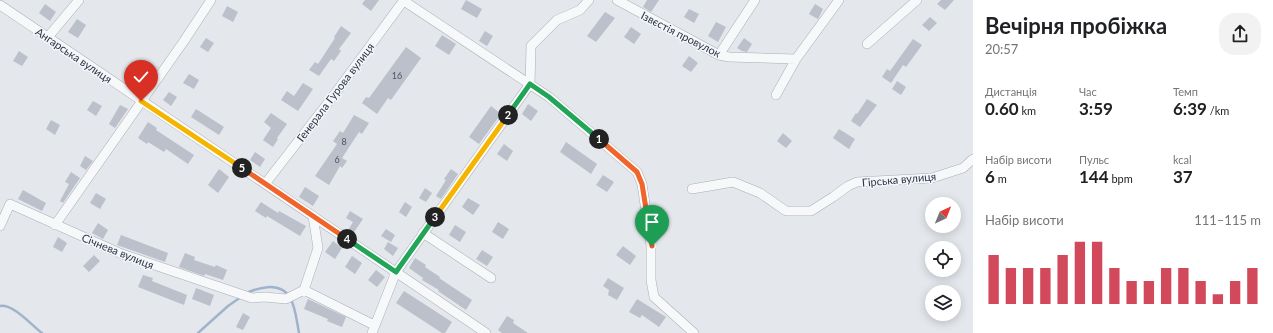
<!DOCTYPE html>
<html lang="uk">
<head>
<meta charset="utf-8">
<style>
	:root { --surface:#fff; --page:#f2f2f2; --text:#202124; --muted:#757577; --accent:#d1495b }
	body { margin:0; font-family:Lato,sans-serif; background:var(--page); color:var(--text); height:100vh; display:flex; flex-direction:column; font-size:15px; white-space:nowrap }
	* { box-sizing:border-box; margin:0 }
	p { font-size:13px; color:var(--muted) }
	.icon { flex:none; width:22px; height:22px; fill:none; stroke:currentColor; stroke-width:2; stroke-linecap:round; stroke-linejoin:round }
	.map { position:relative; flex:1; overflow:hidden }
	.panel { display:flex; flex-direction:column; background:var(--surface); width:300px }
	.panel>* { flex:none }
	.needle { width:26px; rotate:43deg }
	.buttons { position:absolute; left:925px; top:197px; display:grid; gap:8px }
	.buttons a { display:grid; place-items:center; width:36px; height:36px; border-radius:50%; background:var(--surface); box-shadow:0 2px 10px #0003; font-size:20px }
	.pin { position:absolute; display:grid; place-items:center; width:34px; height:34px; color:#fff; margin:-41px -17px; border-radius:50% 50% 50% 0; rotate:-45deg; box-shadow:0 0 4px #0007 }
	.pin .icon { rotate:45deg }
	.km { position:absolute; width:20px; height:20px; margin:-10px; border-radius:50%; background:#222; color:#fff; font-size:11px; line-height:20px; text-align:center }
	.round { display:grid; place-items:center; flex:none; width:42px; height:42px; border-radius:16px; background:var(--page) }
	.overview { display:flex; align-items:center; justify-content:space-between; height:68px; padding:0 12px }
	h1 { font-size:22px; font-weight:700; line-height:30px }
	.metrics { display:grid; grid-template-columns:repeat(3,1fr); gap:6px; height:68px; padding:4px 12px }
	.metrics div { display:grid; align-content:center }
	.metrics b { font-size:17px; font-weight:700 }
	.metrics small { font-size:11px; font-weight:400 }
	.metrics p { font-size:11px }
	.chart { height:112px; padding:8px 12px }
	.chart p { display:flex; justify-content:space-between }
	.chart svg { width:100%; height:72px; margin-top:4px; stroke:var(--accent); stroke-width:6 }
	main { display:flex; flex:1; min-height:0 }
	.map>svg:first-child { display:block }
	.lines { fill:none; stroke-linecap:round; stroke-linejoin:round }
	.stream { stroke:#9fb4cc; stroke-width:2.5 }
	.building { fill:#bbc0ca }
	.minor-casing { stroke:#a9aeb7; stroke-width:10 }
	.minor { stroke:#f7f8fa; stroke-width:9 }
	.split-1-casing { stroke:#fff; stroke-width:8 }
	.split-2-casing { stroke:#fff; stroke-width:8 }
	.split-3-casing { stroke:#fff; stroke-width:8 }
	.split-4-casing { stroke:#fff; stroke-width:8 }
	.split-5-casing { stroke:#fff; stroke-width:8 }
	.split-6-casing { stroke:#fff; stroke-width:8 }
	.split-1 { stroke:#f0652b; stroke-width:5 }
	.split-2 { stroke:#22a559; stroke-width:5 }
	.split-3 { stroke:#f5b400; stroke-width:5 }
	.split-4 { stroke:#22a559; stroke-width:5 }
	.split-5 { stroke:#f0652b; stroke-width:5 }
	.split-6 { stroke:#f5b400; stroke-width:5 }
	.labels { text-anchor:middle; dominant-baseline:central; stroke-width:3; stroke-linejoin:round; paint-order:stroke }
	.number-label { font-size:9px; fill:#4f5766 }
	.street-label { font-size:11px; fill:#2b3445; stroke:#f4f6f9 }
</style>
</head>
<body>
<main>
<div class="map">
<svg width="973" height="333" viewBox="0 0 973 333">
	<rect width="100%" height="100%" fill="#e4e7ec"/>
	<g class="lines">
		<path class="stream" d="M 245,294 C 253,289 260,288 269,287 C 295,286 295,313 299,333
			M 0,306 C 14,304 31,325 42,333
			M 198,333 L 228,306 L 241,297"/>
	</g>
	<path class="building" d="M 365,0 L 379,0 L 371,11 L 362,4 Z
		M 466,0 L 482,9 L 477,18 L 461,9 Z
		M 647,0 L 659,0 L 651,12 L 643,7 Z
		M 941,0 L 954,0 L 945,10 L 937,4 Z
		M 45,4 L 56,12 L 50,21 L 39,13 Z
		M 815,4 L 823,9 L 818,19 L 809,14 Z
		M 227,6 L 238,12 L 233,22 L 222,16 Z
		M 689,9 L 699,14 L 694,23 L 684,17 Z
		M 605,12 L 615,18 L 596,42 L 587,36 Z
		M 930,17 L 937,23 L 929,31 L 922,25 Z
		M 77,19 L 86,25 L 78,38 L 68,32 Z
		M 716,22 L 726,27 L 718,42 L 708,36 Z
		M 341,26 L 351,33 L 339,49 L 341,51 L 334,61 L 331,59 L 319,76 L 309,70 L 315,62 L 318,64 L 335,38 L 334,37 Z
		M 631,27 L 641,34 L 634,44 L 624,37 Z
		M 485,31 L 493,36 L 487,46 L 479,41 Z
		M 442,35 L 456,44 L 449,55 L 435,46 Z
		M 206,38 L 214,43 L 208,52 L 200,47 Z
		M 744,38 L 752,44 L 747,52 L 742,51 L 737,48 Z
		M 913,39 L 922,45 L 906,67 L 903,65 L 891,83 L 882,77 L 887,69 L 890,71 Z
		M 406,47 L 421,58 L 391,100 L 388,98 L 377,114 L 362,103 L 366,97 L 369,98 Z
		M 19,51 L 28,57 L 22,66 L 13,61 Z
		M 689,56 L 698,63 L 691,72 L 682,66 Z
		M 189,74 L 199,80 L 194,89 L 183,83 Z
		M 897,81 L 906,87 L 901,95 L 892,89 Z
		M 303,83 L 313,89 L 298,111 L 281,100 L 287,91 L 294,96 Z
		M 169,92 L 177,97 L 171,106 L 163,100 Z
		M 867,99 L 877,105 L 860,127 L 851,121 L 856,113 L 857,114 Z
		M 93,101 L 102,106 L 96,116 L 87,110 Z
		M 528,104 L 538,111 L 531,121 L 522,114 Z
		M 120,105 L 128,109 L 115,128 L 109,124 Z
		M 491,106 L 501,114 L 479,144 L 469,137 Z
		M 196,109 L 224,127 L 219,135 L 191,117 Z
		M 271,113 L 287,124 L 277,138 L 278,139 L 273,147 L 263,140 L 271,128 L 264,122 Z
		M 354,115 L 369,123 L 362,134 L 359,132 L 342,158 L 347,161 L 342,168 L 340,166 L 329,185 L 315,176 L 337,144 L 333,141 L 340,131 L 343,133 Z
		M 51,120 L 60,125 L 55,135 L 46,129 Z
		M 148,122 L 157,128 L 156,130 L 194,155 L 188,164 L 166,149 L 164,152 L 148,142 L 147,144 L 138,138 Z
		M 839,129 L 855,139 L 849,149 L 833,138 Z
		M 783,133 L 792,141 L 786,148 L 777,141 Z
		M 566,142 L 597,164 L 591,174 L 560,152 Z
		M 504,144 L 513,151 L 507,161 L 497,154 Z
		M 255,152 L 265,159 L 260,167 L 250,160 Z
		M 85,156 L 93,161 L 86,170 L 80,166 Z
		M 219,169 L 229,177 L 218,193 L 208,185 Z
		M 451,169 L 458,174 L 441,199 L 436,196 L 446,180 L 444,179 Z
		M 71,172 L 80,178 L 63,203 L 60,201 L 69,184 L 65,182 Z
		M 603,175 L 614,182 L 607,192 L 596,185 Z
		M 305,187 L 319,196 L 313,206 L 299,197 Z
		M 425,188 L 432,193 L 426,202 L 419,198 Z
		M 23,190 L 46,203 L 42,211 L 18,199 Z
		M 96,193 L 106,199 L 100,209 L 90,203 Z
		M 468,198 L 480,205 L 473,215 L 462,207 Z
		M 261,202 L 278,213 L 279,211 L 306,226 L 300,236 L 267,216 L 266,218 L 255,211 Z
		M 405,202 L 412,207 L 406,217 L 399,212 Z
		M 350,211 L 363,219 L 352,235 L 347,232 L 353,222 L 346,218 Z
		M 498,222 L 509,229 L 503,239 L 492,232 Z
		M 98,223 L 108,230 L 103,239 L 92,233 Z
		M 455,225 L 466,232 L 460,242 L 449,235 Z
		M 386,229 L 395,235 L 391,242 L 381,236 Z
		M 121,235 L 168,253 L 165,262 L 117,245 Z
		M 58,237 L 67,243 L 62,252 L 53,247 Z
		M 333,241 L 342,248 L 335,259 L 325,252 Z
		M 388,242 L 398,248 L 393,256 L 384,249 Z
		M 623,246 L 636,256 L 630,265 L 616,255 Z
		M 482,250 L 493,257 L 487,266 L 476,259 Z
		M 185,253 L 195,257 L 194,260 L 215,267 L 216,265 L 227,270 L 223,280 L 205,274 L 204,276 L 179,267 Z
		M 94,255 L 100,261 L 89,272 L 83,266 Z
		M 352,256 L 362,263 L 355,274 L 345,267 Z
		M 415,258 L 426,265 L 425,267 L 440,277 L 439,278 L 472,300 L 466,310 L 438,291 L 439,290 L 422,280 L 423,278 L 409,268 Z
		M 376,270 L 385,277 L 377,287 L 368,280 Z
		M 143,275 L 153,278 L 152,281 L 187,295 L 184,305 L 138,287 Z
		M 608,278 L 624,288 L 617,300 L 608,295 L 609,290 L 603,286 Z
		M 196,288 L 214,295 L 210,306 L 192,299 Z
		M 404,291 L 452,322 L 445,333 L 442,333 L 396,303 Z
		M 308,299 L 346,317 L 342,327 L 327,321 L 328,319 L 304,309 Z
		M 637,299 L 666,317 L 659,327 L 642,315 L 640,318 L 629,312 Z
		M 243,313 L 250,317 L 243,330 L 236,327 Z
		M 507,316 L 514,320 L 513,323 L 528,333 L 502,333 L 498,330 Z"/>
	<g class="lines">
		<g class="minor-casing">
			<path id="minor" d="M 617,0 L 719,55 L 729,57 L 796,59
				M 404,1 L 549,97 L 637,172 L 642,184 L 651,246 L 651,280 L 654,297 L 694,333
				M 0,5 L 486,333
				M 48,37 L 79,0
				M 867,44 L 917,0
				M 719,55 L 755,0
				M 776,95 L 796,59 L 839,0
				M 265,184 L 337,91 L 404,0
				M 692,189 L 733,182 L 760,193 L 786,211 L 811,211 L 833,197 L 848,186 L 857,182 L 932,178 L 963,168 L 973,159
				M 55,225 L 184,41 L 211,0
				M 0,226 L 10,204 L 122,254 L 252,298 L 265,297 L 286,299 L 304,290 L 318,248 L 313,216
				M 423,233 L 491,278
				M 304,290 L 374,325
				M 372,333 L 396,272 L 530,84 L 531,46 L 557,20 L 580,10 L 589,0"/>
		</g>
		<use href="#minor" class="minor"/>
	</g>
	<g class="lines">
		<g class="split-1-casing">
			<path id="split-1" d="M 599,139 L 637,172 L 642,184 L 652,246"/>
		</g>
		<g class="split-2-casing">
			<path id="split-2" d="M 508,115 L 530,84 L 549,97 L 599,139"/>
		</g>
		<g class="split-3-casing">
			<path id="split-3" d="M 435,217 L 508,115"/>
		</g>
		<g class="split-4-casing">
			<path id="split-4" d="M 347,239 L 396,272 L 435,217"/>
		</g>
		<g class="split-5-casing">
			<path id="split-5" d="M 242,168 L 347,239"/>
		</g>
		<g class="split-6-casing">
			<path id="split-6" d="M 141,101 L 242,168"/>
		</g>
		<use href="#split-1" class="split-1"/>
		<use href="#split-2" class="split-2"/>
		<use href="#split-3" class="split-3"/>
		<use href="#split-4" class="split-4"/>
		<use href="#split-5" class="split-5"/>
		<use href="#split-6" class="split-6"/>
	</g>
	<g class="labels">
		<g class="number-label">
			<text x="397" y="75">16</text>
			<text x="344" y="141">8</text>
			<text x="337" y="159">6</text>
		</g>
		<g class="street-label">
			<text transform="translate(681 34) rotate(27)">Ізвєстія провулок</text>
			<text transform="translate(74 55) rotate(34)">Ангарська вулиця</text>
			<text transform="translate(335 92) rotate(-53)">Генерала Гурова вулиця</text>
			<text transform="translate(899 179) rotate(-5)">Гірська вулиця</text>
			<text transform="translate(118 251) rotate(22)">Січнева вулиця</text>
		</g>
	</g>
</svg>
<div class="buttons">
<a><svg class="needle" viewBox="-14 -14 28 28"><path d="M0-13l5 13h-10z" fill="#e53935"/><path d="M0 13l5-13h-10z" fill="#757577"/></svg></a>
<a><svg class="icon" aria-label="locate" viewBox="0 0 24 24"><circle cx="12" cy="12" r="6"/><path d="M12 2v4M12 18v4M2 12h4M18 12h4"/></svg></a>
<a><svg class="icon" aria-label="layers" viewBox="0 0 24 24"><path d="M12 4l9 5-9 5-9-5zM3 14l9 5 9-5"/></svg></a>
</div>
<div class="pin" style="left:652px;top:246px;background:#1e9e55"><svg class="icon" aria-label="arrive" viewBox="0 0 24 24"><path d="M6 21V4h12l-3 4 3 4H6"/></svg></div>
<div class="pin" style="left:141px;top:101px;background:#d93025"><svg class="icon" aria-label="check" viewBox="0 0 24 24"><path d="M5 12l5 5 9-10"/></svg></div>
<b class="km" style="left:599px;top:139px">1</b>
<b class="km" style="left:508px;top:115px">2</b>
<b class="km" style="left:435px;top:217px">3</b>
<b class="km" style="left:347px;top:239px">4</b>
<b class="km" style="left:242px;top:168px">5</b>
</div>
<section class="panel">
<div class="overview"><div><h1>Вечірня пробіжка</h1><p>20:57</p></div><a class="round"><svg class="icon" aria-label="share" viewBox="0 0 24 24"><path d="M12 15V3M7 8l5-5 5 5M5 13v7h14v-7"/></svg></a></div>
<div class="metrics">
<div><p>Дистанція</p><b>0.60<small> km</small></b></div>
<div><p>Час</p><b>3:59</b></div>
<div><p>Темп</p><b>6:39<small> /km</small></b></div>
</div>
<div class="metrics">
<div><p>Набір висоти</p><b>6<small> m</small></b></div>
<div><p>Пульс</p><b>144<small> bpm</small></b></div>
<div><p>kcal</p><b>37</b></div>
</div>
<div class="chart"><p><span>Набір висоти</span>111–115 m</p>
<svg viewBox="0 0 160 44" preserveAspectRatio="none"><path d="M5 44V14M15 44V22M25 44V22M35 44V22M45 44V14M55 44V6M65 44V6M75 44V22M85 44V30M95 44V30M105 44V22M115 44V22M125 44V30M135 44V38M145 44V30M155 44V22"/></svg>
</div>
</section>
</main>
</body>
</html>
